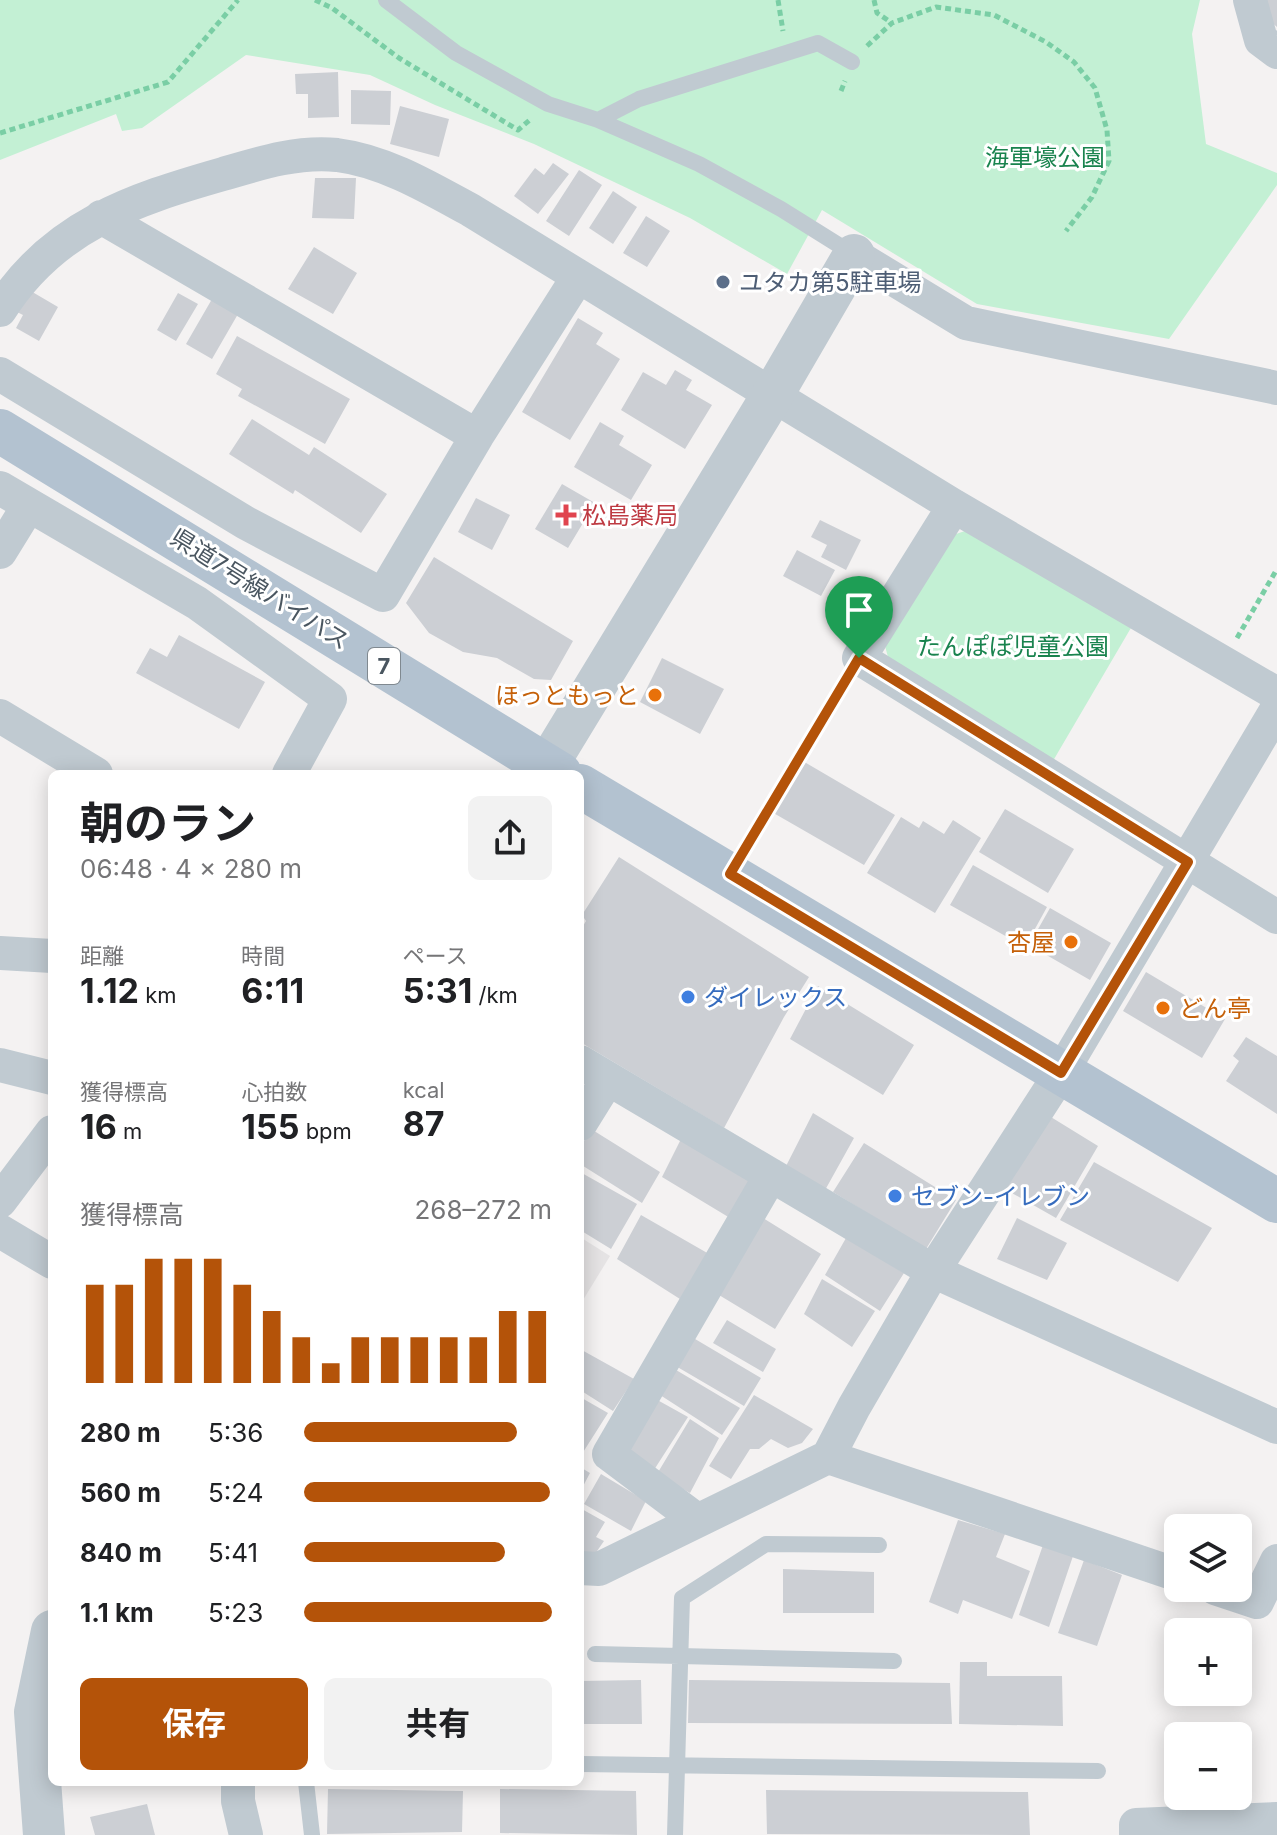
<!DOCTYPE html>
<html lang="ja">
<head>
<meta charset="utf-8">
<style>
	:root { --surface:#fff; --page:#f2f2f2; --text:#202124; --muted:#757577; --accent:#b45309 }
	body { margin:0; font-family:Inter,"Noto Sans JP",sans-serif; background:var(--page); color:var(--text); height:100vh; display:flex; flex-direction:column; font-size:30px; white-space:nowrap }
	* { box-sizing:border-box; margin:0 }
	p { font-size:26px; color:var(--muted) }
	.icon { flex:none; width:44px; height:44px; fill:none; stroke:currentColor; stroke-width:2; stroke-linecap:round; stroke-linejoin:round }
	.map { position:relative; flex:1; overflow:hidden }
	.panel { position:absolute; left:48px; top:770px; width:536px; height:1016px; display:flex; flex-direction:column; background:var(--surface); border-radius:12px; box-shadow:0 4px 20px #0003 }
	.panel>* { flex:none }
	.buttons { position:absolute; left:1164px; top:1514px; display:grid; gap:16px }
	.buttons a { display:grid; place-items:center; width:88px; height:88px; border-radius:12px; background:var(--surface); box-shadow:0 4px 20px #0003; font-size:40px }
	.pin { position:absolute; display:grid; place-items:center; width:68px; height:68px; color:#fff; margin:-82px -34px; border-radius:50% 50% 50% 0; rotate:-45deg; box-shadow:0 0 8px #0007 }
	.pin .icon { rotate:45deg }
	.round { display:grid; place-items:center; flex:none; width:84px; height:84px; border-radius:12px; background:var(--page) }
	.overview { display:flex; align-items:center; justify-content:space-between; height:136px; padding:0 32px }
	h1 { font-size:44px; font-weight:700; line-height:60px }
	.figures { display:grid; grid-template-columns:repeat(3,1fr); gap:12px; height:136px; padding:8px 32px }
	.figures div { display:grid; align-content:center }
	.figures b { font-size:34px; font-weight:700 }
	.figures small { font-size:22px; font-weight:400 }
	.figures p { font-size:22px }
	.chart { height:224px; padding:16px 32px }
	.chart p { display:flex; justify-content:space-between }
	.chart svg { width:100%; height:144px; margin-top:8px; stroke:var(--accent); stroke-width:6 }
	.button { display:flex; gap:16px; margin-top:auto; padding:16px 32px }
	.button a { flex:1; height:92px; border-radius:12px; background:var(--accent); color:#fff; font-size:32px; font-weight:700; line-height:92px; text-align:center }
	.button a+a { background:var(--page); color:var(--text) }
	ul { padding:0 32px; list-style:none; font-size:26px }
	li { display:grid; grid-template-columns:128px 96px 1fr; align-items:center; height:60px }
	li i { height:20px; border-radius:10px; background:var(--accent) }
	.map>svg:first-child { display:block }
	.education { fill:#e5e3e4 }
	.green { fill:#c3f0d4 }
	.building { fill:#cccfd4 }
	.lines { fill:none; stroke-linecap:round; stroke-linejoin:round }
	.path { stroke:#7acea5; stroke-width:5; stroke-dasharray:6 4; stroke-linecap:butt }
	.service { stroke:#c0cad1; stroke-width:16 }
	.minor { stroke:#c0cad1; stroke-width:34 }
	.tertiary { stroke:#c0cad1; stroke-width:42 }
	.primary { stroke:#b3c2d0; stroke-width:44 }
	.route-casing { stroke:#fff; stroke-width:16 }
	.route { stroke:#b45309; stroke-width:10 }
	.service-dot { fill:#5c6f8a; stroke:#fff; stroke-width:3 }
	.health-dot { fill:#e0444e; stroke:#fff; stroke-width:3 }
	.food-dot { fill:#e8710a; stroke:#fff; stroke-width:3 }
	.shop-dot { fill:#3f7fe0; stroke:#fff; stroke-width:3 }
	.labels { text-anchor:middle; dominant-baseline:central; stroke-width:6; stroke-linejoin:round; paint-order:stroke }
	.shield { fill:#fff; stroke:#808990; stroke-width:2 }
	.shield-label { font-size:22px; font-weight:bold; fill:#4a5660 }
	.park-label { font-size:24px; fill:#19834e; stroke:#fff }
	.service-label { font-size:24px; fill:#4e5e75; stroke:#fff; text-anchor:start }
	.health-label { font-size:24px; fill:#be3a42; stroke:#fff; text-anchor:start }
	.street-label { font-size:24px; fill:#4a5660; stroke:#fff }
	.food-label { font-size:24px; fill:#c56008; stroke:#fff; text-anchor:end }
	.shop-label { font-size:24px; fill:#366cbe; stroke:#fff; text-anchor:start }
</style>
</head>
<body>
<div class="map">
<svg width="1277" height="1835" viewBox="0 0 1277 1835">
	<rect width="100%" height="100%" fill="#f4f2f2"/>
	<path class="education" d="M 580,1237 L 610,1256 L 580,1305 Z"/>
	<path class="green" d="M 0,0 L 1200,0 L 1192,34 L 1206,144 L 1277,173 L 1277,185 L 1169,339 L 977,304 L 822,210 L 787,274 L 690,218 L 534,144 L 435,105 L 370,75 L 246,55 L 142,128 L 122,131 L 116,114 L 0,160 Z
		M 974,528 L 1135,621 L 1050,766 L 891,668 L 885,646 L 953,535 Z"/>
	<path class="building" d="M 1261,0 L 1277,0 L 1277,27 L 1270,21 Z
		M 338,72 L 339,117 L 308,118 L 308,94 L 296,94 L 295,74 Z
		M 351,90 L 391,91 L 390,125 L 351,124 Z
		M 400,106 L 449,119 L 439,157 L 390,144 Z
		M 553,163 L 569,174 L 538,214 L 514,196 L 535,168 L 544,175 Z
		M 579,170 L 602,185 L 569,236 L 546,221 Z
		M 315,178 L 356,178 L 354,219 L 312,218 Z
		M 613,191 L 637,207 L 613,244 L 589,228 Z
		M 646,216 L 670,231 L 647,267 L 623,253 Z
		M 314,247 L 357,273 L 333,314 L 288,289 Z
		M 29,290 L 58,307 L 39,341 L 16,328 L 23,315 L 17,312 Z
		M 178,293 L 198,304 L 176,341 L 157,330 Z
		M 212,299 L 238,314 L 212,359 L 186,344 Z
		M 578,318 L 603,333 L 596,344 L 620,359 L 570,440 L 522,412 Z
		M 237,336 L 350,399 L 325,444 L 238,396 L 242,389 L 216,374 Z
		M 675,370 L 692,380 L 686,390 L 712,405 L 685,449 L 621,410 L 643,372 L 666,385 Z
		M 252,419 L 309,455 L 314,447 L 387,494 L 361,533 L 295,490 L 293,494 L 229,454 Z
		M 600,422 L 624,436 L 619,445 L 652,465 L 631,500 L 574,467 Z
		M 562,484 L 595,503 L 568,548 L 535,529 Z
		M 476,498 L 510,515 L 492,550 L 458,532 Z
		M 820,520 L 861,540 L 846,570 L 821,557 L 827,545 L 811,537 Z
		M 797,550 L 835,570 L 821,596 L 783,576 Z
		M 434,557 L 573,641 L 551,680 L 534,679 L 497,658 L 463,652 L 429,633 L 406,603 Z
		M 179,635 L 265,682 L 239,729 L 136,673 L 150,648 L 167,657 Z
		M 662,658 L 724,689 L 700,734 L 640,702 Z
		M 801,760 L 895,815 L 864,865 L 770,811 Z
		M 1005,809 L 1074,849 L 1048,893 L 979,852 Z
		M 901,817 L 919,828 L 923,821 L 944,834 L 953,820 L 981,838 L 935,913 L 867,873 Z
		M 619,857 L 809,977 L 784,1017 L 724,1128 L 580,1042 L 580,931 L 586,921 L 582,915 Z
		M 973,865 L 1047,907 L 1025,947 L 950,905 Z
		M 1050,908 L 1111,943 L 1090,980 L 1029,945 Z
		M 1146,972 L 1225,1019 L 1202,1058 L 1123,1011 Z
		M 818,986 L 914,1045 L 883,1095 L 790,1039 Z
		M 1246,1037 L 1277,1056 L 1277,1114 L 1226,1081 L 1239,1061 L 1233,1056 Z
		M 813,1113 L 854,1138 L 824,1192 L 784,1170 Z
		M 1046,1114 L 1098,1146 L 1056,1218 L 1003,1188 Z
		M 591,1129 L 660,1172 L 642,1203 L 580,1164 L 580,1148 Z
		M 682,1137 L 752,1181 L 730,1218 L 662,1177 Z
		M 864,1143 L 956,1200 L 926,1249 L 833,1192 Z
		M 1094,1162 L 1212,1228 L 1178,1282 L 1060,1220 Z
		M 580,1172 L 637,1204 L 611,1249 L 580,1230 Z
		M 641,1215 L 709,1254 L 680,1299 L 617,1259 Z
		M 763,1218 L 821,1254 L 775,1329 L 719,1295 Z
		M 1017,1218 L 1067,1243 L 1047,1280 L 997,1259 Z
		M 846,1238 L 904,1273 L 880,1311 L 825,1275 Z
		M 822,1279 L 875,1311 L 852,1347 L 804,1314 Z
		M 727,1320 L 776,1349 L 763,1372 L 713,1343 Z
		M 690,1336 L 761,1378 L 744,1406 L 674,1365 Z
		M 580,1349 L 634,1379 L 613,1411 L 580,1390 Z
		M 671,1367 L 740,1408 L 722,1435 L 657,1393 Z
		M 754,1395 L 813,1429 L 802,1443 L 788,1448 L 771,1439 L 759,1449 L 750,1449 L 731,1479 L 709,1466 Z
		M 580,1397 L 608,1413 L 580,1457 Z
		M 652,1397 L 688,1417 L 652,1473 L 619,1454 Z
		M 690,1419 L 719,1438 L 690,1493 L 657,1474 Z
		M 580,1467 L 590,1473 L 580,1492 Z
		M 601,1474 L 646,1501 L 631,1531 L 584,1504 Z
		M 580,1508 L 605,1522 L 596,1537 L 604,1541 L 595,1554 L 580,1555 Z
		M 958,1520 L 1005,1534 L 996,1557 L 1030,1571 L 1012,1619 L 963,1600 L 958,1614 L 929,1602 Z
		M 1043,1545 L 1073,1556 L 1049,1627 L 1019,1615 Z
		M 1084,1560 L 1122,1575 L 1097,1646 L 1058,1633 Z
		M 783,1569 L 874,1572 L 874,1613 L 783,1613 Z
		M 960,1662 L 987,1662 L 987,1676 L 1062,1676 L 1063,1726 L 959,1724 Z
		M 641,1680 L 642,1724 L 580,1724 L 580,1681 Z
		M 689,1680 L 950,1683 L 952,1724 L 688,1723 Z
		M 328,1789 L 463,1791 L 462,1832 L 327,1834 Z
		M 500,1789 L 636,1791 L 637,1835 L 500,1833 Z
		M 766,1790 L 1028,1792 L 1030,1835 L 767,1834 Z
		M 147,1804 L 155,1835 L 95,1835 L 90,1817 Z"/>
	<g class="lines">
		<path class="path" d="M 315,0 L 332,8 L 399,58 L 518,130 L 532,118
			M 778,0 L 783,31
			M 874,0 L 877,13 L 892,23
			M 867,46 L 892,23 L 936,7 L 994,15 L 1046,42 L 1074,62 L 1095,88 L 1107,130 L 1109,161 L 1092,197 L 1066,231
			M 841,91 L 845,81
			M 0,133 L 168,82 L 238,0
			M 1237,638 L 1277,569
			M 746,846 L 844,683"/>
		<path class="service" d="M 386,0 L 456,53 L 548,104 L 598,120 L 699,164 L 781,209 L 853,254
			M 598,120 L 639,99 L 818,43 L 852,62
			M 595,1654 L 894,1661
			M 580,1764 L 1098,1771
			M 306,1782 L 312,1835
			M 675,1835 L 682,1598 L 766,1544 L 879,1545"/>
		<path class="minor" d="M 1250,0 L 1261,40 L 1277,52
			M 101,217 L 477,436 L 578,277
			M 854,255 L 966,323 L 1277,388
			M 0,310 C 53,226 132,200 223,174 C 260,163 298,151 337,155 C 385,161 430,188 472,211 L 954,506 L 1277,694
			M 0,374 L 246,523 L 383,595 L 477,436
			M 0,488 L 29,505 L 0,552
			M 29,505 L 197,603 L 330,699 L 289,774
			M 954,506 L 859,658 L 1277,917
			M 0,716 L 96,774
			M 0,953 L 52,956
			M 580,1062 L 933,1271 L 1277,1427
			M 0,1065 L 52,1078
			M 580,1124 L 608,1079
			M 0,1201 L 52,1132
			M 0,1231 L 52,1262
			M 828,1457 L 1178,1575
			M 697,1520 L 609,1454 L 771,1175
			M 580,1568 L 599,1569 L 828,1457 L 854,1407 L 933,1271 L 1061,1073 L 1277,709
			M 1215,1588 L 1257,1602 L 1277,1561
			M 238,1782 L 238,1801 L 246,1835
			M 1136,1835 L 1136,1825 L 1277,1819"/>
		<path class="tertiary" d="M 542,774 L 773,394 L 854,255
			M 44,1835 L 35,1712 L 52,1631"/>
		<path class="primary" d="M 0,431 L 560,774
			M 580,786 L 1277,1201"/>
	</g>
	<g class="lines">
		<g class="route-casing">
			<path id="route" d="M 859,658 L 1188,862 L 1061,1073 L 730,874 Z"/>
		</g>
		<use href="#route" class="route"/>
	</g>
	<circle class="service-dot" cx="723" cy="282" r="8"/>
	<path class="health-dot" d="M562 503h8v8h8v8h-8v8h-8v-8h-8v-8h8z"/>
	<g class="food-dot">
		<circle cx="655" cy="695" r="8"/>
		<circle cx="1071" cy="942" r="8"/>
		<circle cx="1163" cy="1008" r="8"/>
	</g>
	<g class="shop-dot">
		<circle cx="688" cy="997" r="8"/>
		<circle cx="895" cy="1196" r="8"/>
	</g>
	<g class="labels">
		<rect class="shield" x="368" y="648" width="32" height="36" rx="6"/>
		<g class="shield-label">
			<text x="384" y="666">7</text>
		</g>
		<g class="park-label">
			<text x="1045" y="157">海軍壕公園</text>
			<text x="1013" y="646">たんぽぽ児童公園</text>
		</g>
		<g class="service-label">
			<text x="739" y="282">ユタカ第5駐車場</text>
		</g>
		<g class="health-label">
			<text x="582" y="515">松島薬局</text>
		</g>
		<g class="street-label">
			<text transform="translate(260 589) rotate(32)">県道7号線バイパス</text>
		</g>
		<g class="food-label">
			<text x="639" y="695">ほっともっと</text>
			<text x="1055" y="942">杏屋</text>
			<text x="1179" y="1008" text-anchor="start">どん亭</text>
		</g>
		<g class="shop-label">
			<text x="704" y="997">ダイレックス</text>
			<text x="911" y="1196">セブン-イレブン</text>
		</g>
	</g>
</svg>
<div class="buttons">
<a><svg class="icon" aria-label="layers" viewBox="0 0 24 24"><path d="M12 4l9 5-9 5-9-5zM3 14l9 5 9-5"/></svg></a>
<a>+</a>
<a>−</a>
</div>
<div class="pin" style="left:859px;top:658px;background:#1e9e55"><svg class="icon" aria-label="arrive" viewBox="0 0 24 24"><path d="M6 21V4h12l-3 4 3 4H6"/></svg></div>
<section class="panel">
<div class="overview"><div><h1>朝のラン</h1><p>06:48 · 4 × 280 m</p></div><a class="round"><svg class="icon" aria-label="share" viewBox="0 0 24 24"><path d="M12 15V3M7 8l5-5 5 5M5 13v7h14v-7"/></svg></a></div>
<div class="figures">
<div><p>距離</p><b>1.12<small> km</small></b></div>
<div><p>時間</p><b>6:11</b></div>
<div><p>ペース</p><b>5:31<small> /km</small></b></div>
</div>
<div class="figures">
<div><p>獲得標高</p><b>16<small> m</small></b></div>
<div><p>心拍数</p><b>155<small> bpm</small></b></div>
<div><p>kcal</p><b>87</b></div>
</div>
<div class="chart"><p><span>獲得標高</span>268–272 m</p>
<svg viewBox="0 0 160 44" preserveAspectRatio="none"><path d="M5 44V14M15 44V14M25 44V6M35 44V6M45 44V6M55 44V14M65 44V22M75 44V30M85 44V38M95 44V30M105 44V30M115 44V30M125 44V30M135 44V30M145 44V22M155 44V22"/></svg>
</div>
<ul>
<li><b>280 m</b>5:36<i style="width:86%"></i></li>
<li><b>560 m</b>5:24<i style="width:99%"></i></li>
<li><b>840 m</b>5:41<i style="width:81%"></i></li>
<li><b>1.1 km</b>5:23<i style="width:100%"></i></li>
</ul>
<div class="button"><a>保存</a><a>共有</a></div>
</section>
</div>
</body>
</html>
